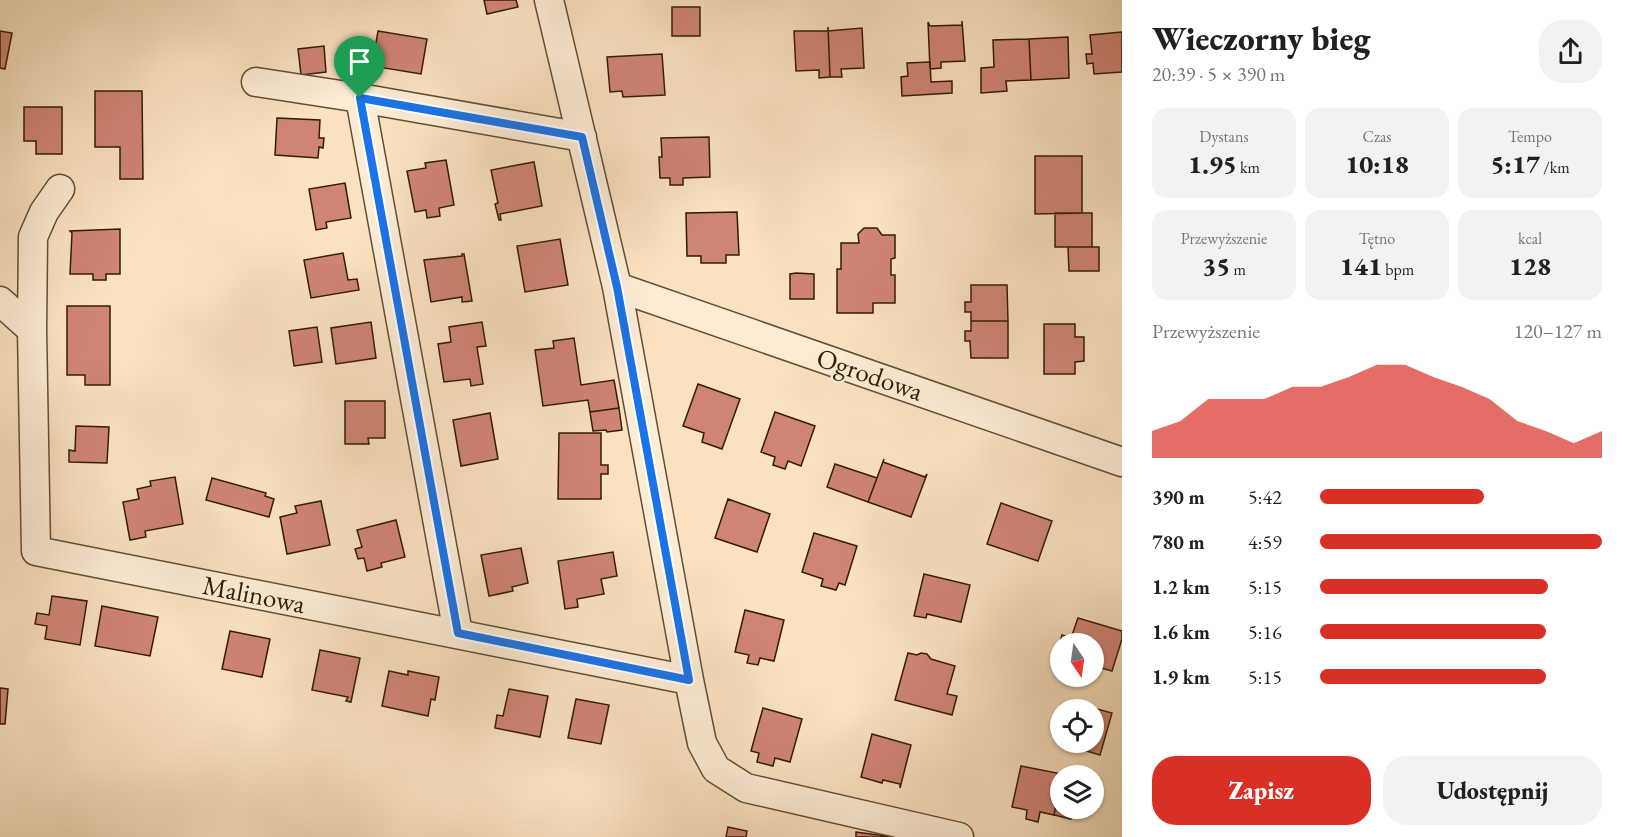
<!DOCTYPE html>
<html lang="pl">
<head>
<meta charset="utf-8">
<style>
	:root { --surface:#fff; --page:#f2f2f2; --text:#202124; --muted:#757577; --accent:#d93025 }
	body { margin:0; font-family:"EB Garamond",serif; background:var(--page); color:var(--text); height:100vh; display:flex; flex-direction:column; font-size:22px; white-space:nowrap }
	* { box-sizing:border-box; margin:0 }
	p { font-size:20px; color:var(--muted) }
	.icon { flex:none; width:33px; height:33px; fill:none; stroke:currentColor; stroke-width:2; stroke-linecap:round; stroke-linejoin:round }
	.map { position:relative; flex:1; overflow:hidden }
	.sheet { display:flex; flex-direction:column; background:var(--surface); width:510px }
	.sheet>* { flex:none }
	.needle { width:39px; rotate:167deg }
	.tools { position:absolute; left:1050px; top:633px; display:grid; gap:12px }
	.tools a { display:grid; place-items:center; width:54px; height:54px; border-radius:50%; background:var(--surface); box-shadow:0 2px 4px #0004; font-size:30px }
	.pin { position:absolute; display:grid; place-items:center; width:51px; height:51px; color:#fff; margin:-62px -26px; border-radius:50% 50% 50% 0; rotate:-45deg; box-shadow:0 0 6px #0007 }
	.pin .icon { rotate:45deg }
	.round { display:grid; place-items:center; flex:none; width:63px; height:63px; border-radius:24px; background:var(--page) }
	.summary { display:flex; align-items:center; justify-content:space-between; height:102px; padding:0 30px }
	h1 { font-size:33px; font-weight:800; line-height:45px }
	.figures { display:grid; grid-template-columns:repeat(3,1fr); gap:9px; height:102px; padding:6px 30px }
	.figures div { display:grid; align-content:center; border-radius:15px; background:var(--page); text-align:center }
	.figures b { font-size:26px; font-weight:800 }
	.figures small { font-size:16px; font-weight:400 }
	.figures p { font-size:16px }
	.chart { height:168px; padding:12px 30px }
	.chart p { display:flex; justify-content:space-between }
	.chart svg { width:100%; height:108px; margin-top:6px; fill:var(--accent); opacity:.7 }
	.action { display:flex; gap:12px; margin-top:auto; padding:12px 30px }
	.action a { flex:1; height:69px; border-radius:24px; background:var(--accent); color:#fff; font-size:24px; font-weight:800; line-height:69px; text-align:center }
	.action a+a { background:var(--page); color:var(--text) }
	ul { padding:0 30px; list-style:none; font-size:20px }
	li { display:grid; grid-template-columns:96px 72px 1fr; align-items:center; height:45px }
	li i { height:15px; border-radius:8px; background:var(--accent) }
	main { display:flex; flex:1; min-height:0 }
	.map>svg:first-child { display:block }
	.building { fill:#d08474; stroke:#321d00; stroke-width:1.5 }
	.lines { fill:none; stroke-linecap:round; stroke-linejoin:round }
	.minor-casing { stroke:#644e30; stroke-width:31 }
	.minor { stroke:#fcecd6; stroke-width:28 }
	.route-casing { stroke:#fff; stroke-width:12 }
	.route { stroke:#1a73e8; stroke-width:8 }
	.labels { text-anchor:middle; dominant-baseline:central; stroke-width:5; stroke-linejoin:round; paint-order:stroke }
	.street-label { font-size:27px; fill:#321d00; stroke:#fcecd6 }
</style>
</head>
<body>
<main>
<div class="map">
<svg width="1122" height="837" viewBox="0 0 1122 837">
	<rect width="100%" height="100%" fill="#fae2c0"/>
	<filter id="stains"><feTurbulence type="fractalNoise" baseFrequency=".00333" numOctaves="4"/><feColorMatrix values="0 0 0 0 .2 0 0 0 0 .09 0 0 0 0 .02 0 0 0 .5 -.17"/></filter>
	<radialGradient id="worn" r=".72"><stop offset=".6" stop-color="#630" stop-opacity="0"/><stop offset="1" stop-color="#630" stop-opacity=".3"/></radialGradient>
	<path class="building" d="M 484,0 L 516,0 L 518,7 L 487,14 Z
		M 672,7 L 700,7 L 700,36 L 672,36 Z
		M 962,21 L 965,61 L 941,62 L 941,68 L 930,69 L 928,22 L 930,26 L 962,25 Z
		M 828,27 L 828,31 L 862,28 L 864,68 L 841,69 L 842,77 L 830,77 Z
		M 828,27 L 830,77 L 819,78 L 819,70 L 796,71 L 794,31 L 828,31 Z
		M 0,31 L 12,33 L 5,69 L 0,68 Z
		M 378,31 L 427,39 L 421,74 L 372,66 Z
		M 1122,32 L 1122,72 L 1094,74 L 1093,63 L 1087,64 L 1086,54 L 1092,54 L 1090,35 Z
		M 1068,37 L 1069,78 L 1031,80 L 1029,39 Z
		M 1029,39 L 1031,80 L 1006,81 L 1007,91 L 981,93 L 981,68 L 994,67 L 993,40 Z
		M 324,46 L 326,72 L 301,75 L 298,49 Z
		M 662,54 L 665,95 L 623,97 L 622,91 L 610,92 L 607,57 Z
		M 930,62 L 931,82 L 952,81 L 952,93 L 902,96 L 901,77 L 908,76 L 907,63 Z
		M 95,91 L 142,91 L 143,179 L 120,179 L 120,147 L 95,147 Z
		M 24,107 L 62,107 L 62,154 L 36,154 L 36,141 L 24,141 Z
		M 277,118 L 320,120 L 319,138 L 324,138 L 323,148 L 319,147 L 318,158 L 275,155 Z
		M 709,137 L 710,177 L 683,178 L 683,185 L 670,185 L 670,178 L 660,178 L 659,157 L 662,157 L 661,138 Z
		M 1035,156 L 1082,156 L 1082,213 L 1035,214 Z
		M 446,160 L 454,205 L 439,208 L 440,216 L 427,218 L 426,210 L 415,212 L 407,171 L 426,168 L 425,163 Z
		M 534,162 L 542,206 L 500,214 L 501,220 L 499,220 L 495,204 L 498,203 L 491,170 Z
		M 345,183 L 351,218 L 326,222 L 327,228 L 316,230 L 309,189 Z
		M 737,212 L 739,255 L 726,255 L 726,263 L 701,263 L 701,256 L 687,256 L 686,213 Z
		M 1055,213 L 1092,213 L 1092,247 L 1055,247 Z
		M 864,228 L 877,228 L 882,235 L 895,235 L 895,258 L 891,259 L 891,275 L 895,275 L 895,303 L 873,303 L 873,313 L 837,313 L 837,269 L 841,269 L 841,243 L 859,243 L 858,234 Z
		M 120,229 L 120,274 L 106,274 L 106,280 L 93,280 L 93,274 L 70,274 L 72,233 L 70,231 Z
		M 560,239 L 568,285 L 525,292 L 517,246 Z
		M 1068,247 L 1099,247 L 1099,271 L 1069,271 Z
		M 343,253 L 348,280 L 357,279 L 359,290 L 311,298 L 304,260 Z
		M 462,254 L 464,254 L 472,301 L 462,302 L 462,297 L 431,302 L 424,260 L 462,256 Z
		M 796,273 L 814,274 L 814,299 L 790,299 L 790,274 Z
		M 971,285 L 1007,285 L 1008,321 L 971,321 L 971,312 L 965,312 L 965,302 L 971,302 Z
		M 67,306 L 110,306 L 110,385 L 85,385 L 85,375 L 67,375 Z
		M 971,321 L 1008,321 L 1008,358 L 971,358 L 970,341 L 965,341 L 965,331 L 971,331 Z
		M 371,322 L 376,358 L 336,364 L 331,328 Z
		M 482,322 L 486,346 L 477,347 L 483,384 L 471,386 L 470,379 L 444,382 L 438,344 L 451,342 L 449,327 Z
		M 1044,324 L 1075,324 L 1075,337 L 1084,337 L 1084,361 L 1075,362 L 1075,374 L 1044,374 Z
		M 317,327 L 322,362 L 294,366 L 289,331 Z
		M 574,338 L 581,385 L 614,380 L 619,408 L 590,412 L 588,400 L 543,406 L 535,350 L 554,348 L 553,341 Z
		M 698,384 L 740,399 L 722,449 L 702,442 L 704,433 L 683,426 Z
		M 345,401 L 385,401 L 385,438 L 368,438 L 369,444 L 345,444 Z
		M 619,408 L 622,430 L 607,432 L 606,430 L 593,431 L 590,412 Z
		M 775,412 L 815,426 L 801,466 L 788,461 L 785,469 L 773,465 L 775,457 L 761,452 Z
		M 490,413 L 498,459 L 461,466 L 453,420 Z
		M 76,426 L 109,427 L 107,463 L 69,462 L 69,450 L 75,451 Z
		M 559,433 L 601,433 L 601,465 L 608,465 L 608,474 L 601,474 L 601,499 L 558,499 Z
		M 884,459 L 883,462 L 925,477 L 927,474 L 911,517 L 868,502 Z
		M 835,464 L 877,478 L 868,502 L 827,487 Z
		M 175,477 L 183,524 L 145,531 L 146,537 L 130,540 L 123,502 L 139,499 L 137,489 L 151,486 L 150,481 Z
		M 212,478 L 266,493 L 265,496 L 274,499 L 269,517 L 206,500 Z
		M 728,499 L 770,514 L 757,552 L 715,538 Z
		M 321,501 L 330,545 L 287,554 L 280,517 L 297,513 L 295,506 Z
		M 1001,503 L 1052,521 L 1038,561 L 987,544 Z
		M 396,520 L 405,557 L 381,563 L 382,567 L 367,571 L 364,558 L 358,559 L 355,549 L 362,547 L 357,530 Z
		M 814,533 L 857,546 L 845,585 L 839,583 L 836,590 L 821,586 L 823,579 L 802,572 Z
		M 521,548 L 528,583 L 512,587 L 513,591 L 489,596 L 481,555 Z
		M 613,552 L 617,576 L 601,579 L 604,594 L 577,599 L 578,607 L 565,609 L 558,561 Z
		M 924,574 L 970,585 L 961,622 L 927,614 L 926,618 L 914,616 Z
		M 52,596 L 87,601 L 80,645 L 45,639 L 47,626 L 35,624 L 37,613 L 49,615 Z
		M 102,606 L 158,617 L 150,656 L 95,646 Z
		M 745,610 L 784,620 L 774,661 L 760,658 L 758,665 L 747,663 L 749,655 L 735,652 Z
		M 1078,618 L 1122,631 L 1122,639 L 1112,671 L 1094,666 L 1094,644 L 1060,644 L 1060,650 L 1058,649 L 1062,635 L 1071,638 Z
		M 230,631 L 270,639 L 262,677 L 222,669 Z
		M 320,650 L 360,658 L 351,702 L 346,701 L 348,697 L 312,690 Z
		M 908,653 L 917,655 L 921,653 L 927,654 L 931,659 L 955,666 L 947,694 L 957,696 L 952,715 L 895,700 Z
		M 389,671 L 408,675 L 408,671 L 439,677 L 435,700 L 431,699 L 428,716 L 382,706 Z
		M 0,688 L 8,689 L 5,724 L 0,724 Z
		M 509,689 L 548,696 L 540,737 L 495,728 L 497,715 L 503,716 Z
		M 576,699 L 609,705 L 601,744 L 568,738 Z
		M 1071,702 L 1112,713 L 1100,755 L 1060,743 L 1060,740 L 1060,742 L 1094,742 L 1094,710 L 1069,710 Z
		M 763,708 L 802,719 L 790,762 L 775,758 L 773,766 L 757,762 L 759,753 L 751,751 Z
		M 872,734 L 911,745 L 900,788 L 900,784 L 883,780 L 882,783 L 861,777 Z
		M 1021,766 L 1062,774 L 1054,815 L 1040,812 L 1038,822 L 1026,819 L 1027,810 L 1012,807 Z
		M 1060,782 L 1060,808 L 1073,808 L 1071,819 L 1054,815 Z
		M 728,827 L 747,831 L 746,837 L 726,837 Z
		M 856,832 L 893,837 L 856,837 Z"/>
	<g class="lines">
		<g class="minor-casing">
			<path id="minor" d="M 549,0 L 617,287 L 689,680 L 702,743 L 716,769 L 746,788 L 959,837
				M 256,82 L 360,98
				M 617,287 L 1122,462
				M 0,301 L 32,330 L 36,551 L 689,680
				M 32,330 L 33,237 L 44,212 L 60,189
				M 458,633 L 360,98 L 582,137"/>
		</g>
		<use href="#minor" class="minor"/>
	</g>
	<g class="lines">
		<g class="route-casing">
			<path id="route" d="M 360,98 L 582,137 L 617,287 L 689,680 L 458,633 Z"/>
		</g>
		<use href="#route" class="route"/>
	</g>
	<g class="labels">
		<g class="street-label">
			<text transform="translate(870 374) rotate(19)">Ogrodowa</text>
			<text transform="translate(254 594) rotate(11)">Malinowa</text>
		</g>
	</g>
	<rect width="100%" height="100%" filter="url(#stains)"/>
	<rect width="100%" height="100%" fill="url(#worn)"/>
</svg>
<div class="tools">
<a><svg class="needle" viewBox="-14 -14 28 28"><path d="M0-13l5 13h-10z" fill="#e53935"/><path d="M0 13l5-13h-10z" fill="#757577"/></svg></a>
<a><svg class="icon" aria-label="locate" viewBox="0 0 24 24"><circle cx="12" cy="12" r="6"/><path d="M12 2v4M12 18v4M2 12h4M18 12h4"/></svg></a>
<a><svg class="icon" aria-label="layers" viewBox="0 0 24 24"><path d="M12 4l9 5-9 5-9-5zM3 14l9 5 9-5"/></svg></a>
</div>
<div class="pin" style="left:360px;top:98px;background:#1e9e55"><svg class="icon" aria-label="arrive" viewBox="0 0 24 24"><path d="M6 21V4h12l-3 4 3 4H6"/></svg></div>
</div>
<section class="sheet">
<div class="summary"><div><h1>Wieczorny bieg</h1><p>20:39 · 5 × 390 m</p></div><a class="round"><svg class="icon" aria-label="share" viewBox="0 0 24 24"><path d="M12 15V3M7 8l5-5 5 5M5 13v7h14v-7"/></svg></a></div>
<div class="figures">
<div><p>Dystans</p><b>1.95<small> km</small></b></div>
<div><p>Czas</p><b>10:18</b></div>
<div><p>Tempo</p><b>5:17<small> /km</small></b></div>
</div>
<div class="figures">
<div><p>Przewyższenie</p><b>35<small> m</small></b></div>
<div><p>Tętno</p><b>141<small> bpm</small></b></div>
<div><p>kcal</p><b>128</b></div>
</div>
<div class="chart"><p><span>Przewyższenie</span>120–127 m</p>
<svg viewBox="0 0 160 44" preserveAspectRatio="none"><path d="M0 44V33L10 29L20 20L30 20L40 20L50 15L60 15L70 11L80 6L90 6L100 11L110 15L120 20L130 29L140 33L150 38L160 33V44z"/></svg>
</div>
<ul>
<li><b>390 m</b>5:42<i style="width:58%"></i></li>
<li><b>780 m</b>4:59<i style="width:100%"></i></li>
<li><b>1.2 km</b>5:15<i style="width:81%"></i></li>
<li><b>1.6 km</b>5:16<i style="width:80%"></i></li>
<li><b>1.9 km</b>5:15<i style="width:80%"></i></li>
</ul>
<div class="action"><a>Zapisz</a><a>Udostępnij</a></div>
</section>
</main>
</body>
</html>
